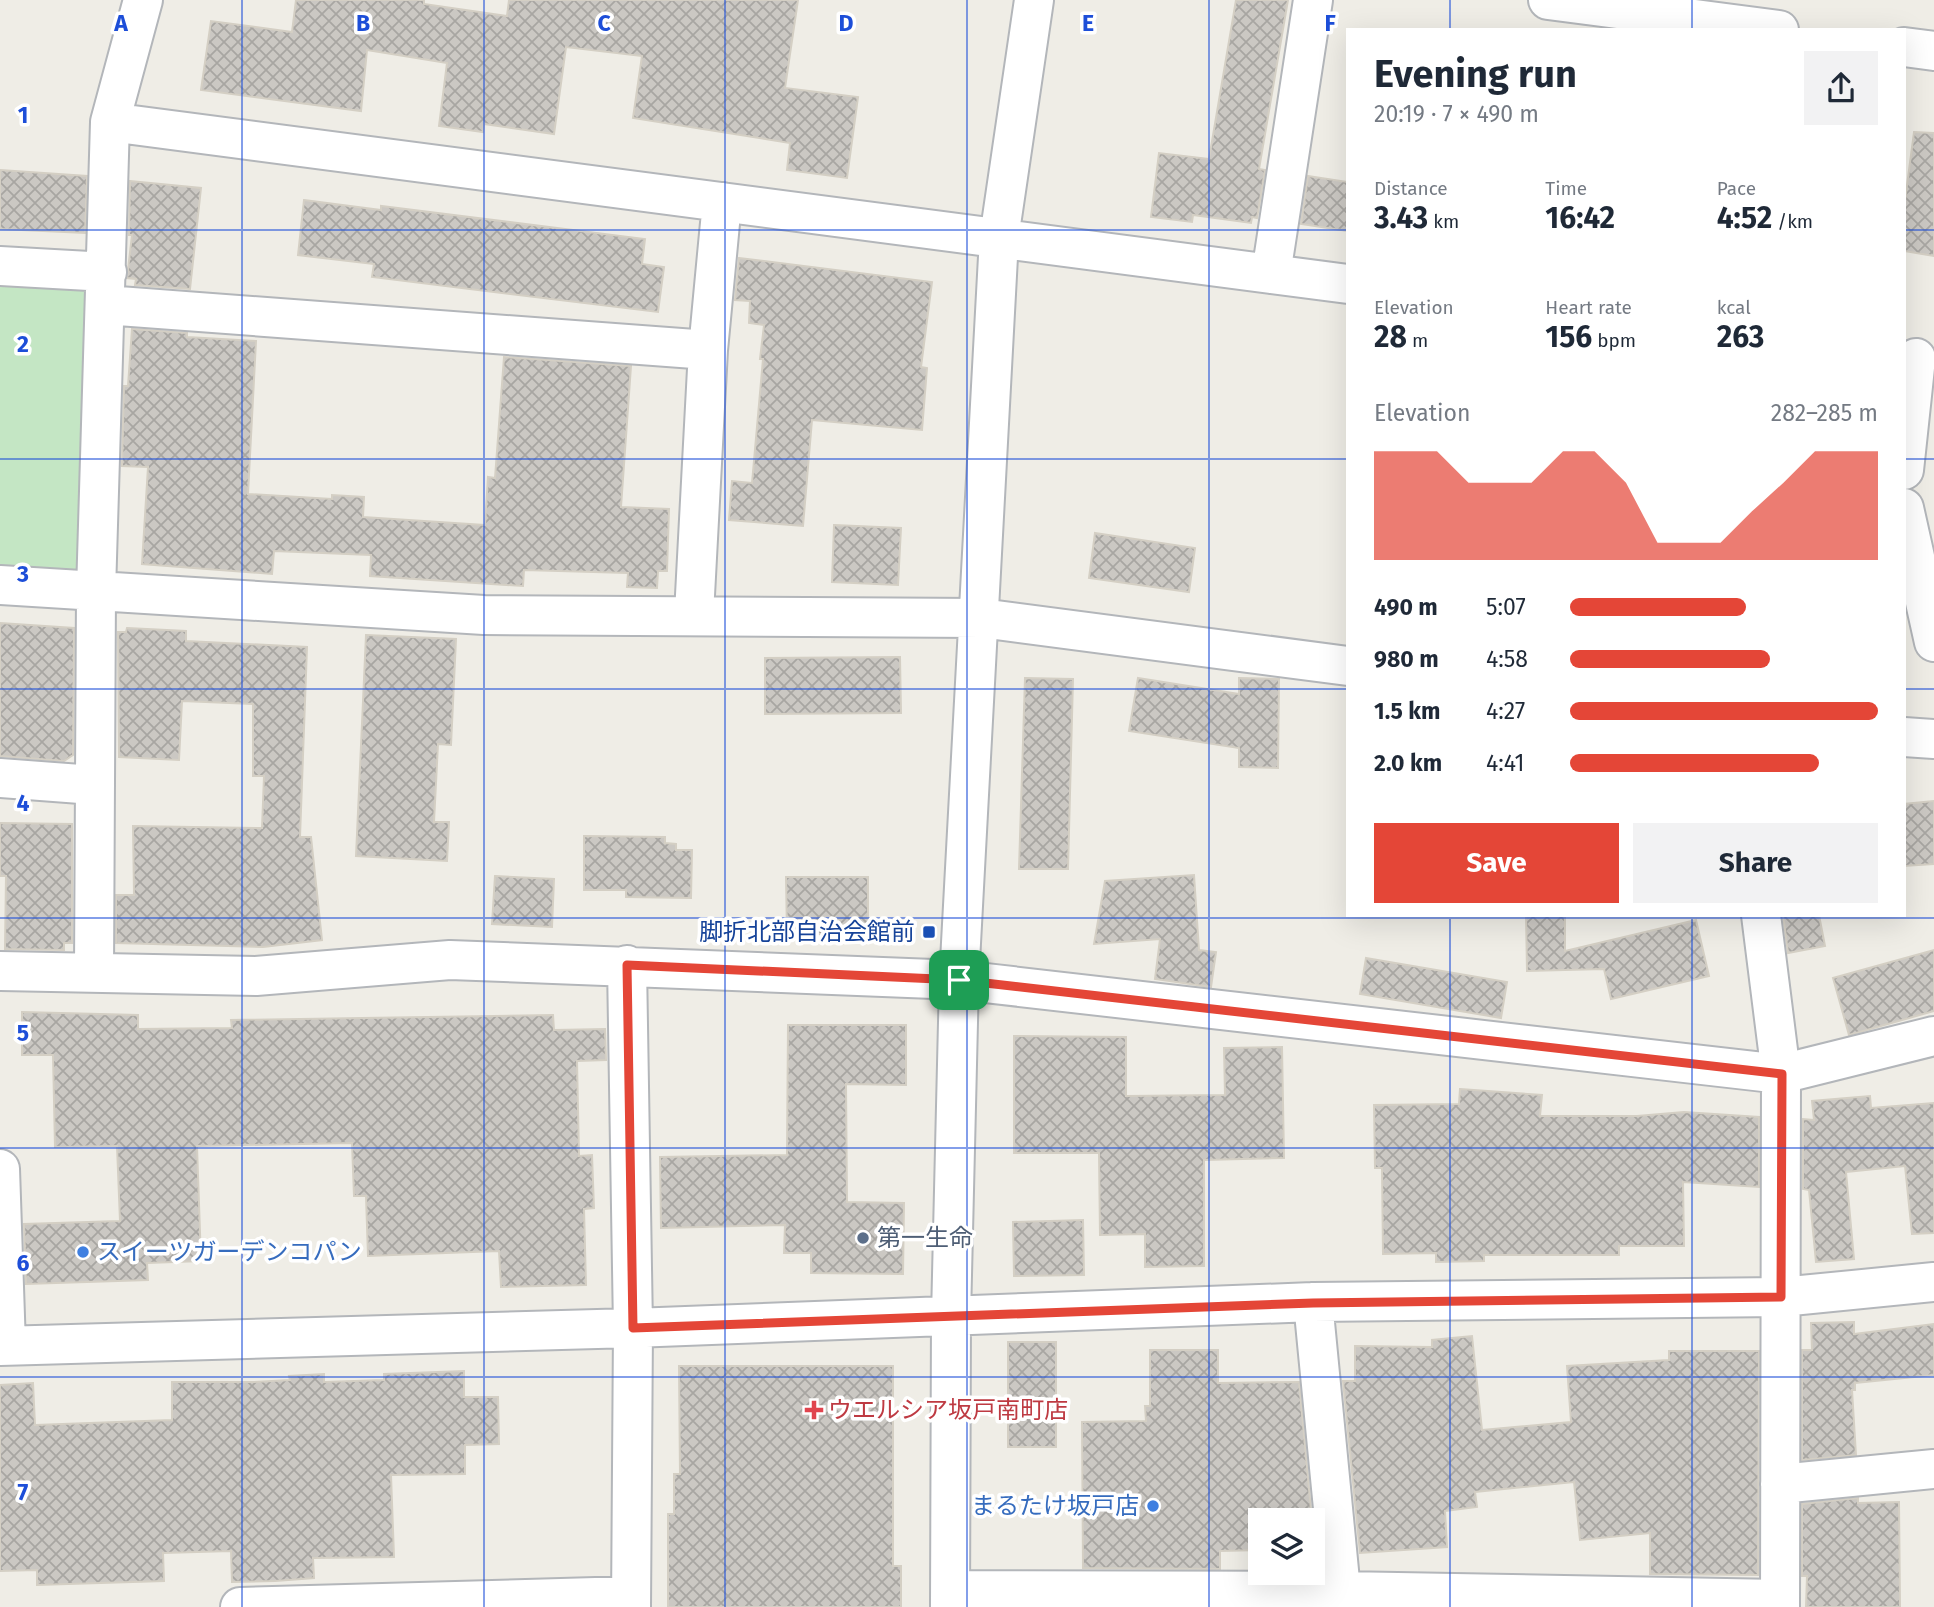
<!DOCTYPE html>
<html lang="en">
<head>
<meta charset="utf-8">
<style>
	:root { --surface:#fff; --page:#f2f2f3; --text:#1f2937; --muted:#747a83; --accent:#e44637 }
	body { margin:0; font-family:"Fira Sans","Noto Sans JP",sans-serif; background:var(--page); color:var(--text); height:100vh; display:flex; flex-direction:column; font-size:26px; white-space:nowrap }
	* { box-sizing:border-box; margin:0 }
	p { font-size:23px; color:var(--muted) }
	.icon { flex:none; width:38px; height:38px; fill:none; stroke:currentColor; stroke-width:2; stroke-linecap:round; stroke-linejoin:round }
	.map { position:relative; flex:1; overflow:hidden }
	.drawer { position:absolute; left:1346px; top:28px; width:560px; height:889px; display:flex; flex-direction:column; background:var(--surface); border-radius:0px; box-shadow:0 7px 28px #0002 }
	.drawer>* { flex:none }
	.controls { position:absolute; left:1248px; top:1508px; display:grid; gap:14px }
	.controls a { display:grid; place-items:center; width:77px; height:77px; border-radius:0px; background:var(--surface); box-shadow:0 7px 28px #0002; font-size:35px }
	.pin { position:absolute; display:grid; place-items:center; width:60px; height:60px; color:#fff; margin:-30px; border-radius:14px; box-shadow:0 4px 10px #0006 }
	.round { display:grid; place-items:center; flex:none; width:74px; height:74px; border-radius:0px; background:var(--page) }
	.headline { display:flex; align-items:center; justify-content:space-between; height:119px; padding:0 28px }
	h1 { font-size:38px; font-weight:700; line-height:52px }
	.figures { display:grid; grid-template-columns:repeat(3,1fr); gap:10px; height:119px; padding:7px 28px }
	.figures div { display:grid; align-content:center }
	.figures b { font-size:30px; font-weight:700 }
	.figures small { font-size:19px; font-weight:400 }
	.figures p { font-size:19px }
	.chart { height:196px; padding:14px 28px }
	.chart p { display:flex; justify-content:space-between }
	.chart svg { width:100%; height:126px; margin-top:7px; fill:var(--accent); opacity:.7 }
	.primary-button { display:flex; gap:14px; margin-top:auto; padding:14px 28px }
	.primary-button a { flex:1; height:80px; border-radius:0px; background:var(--accent); color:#fff; font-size:28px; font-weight:700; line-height:80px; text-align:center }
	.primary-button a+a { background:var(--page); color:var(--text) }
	ul { padding:0 28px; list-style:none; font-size:23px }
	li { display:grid; grid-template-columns:112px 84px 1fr; align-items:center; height:52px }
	li i { height:18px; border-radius:9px; background:var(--accent) }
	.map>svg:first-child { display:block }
	.park { fill:#c4e6c4 }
	.building { fill:url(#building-cross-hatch); stroke:#d4cfc4; stroke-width:2 }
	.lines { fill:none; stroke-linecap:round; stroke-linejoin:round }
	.minor-casing { stroke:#b3b6ba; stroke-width:42 }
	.minor { stroke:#fff; stroke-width:38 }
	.route-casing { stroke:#fff; stroke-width:14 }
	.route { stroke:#e44637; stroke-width:9 }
	.grid { fill:none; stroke:#1d4ed8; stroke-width:2; stroke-opacity:0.55 }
	.transit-dot { fill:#1a4fb4; stroke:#fff; stroke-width:2.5 }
	.service-dot { fill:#5c6f8a; stroke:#fff; stroke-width:2.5 }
	.shop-dot { fill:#3f7fe0; stroke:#fff; stroke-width:2.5 }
	.health-dot { fill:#e0444e; stroke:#fff; stroke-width:2.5 }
	.labels { text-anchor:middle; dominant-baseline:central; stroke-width:7; stroke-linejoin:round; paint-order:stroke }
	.transit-label { font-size:24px; fill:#164399; stroke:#fff; text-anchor:end }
	.service-label { font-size:24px; fill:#4e5e75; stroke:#fff; text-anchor:start }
	.shop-label { font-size:24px; fill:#366cbe; stroke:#fff; text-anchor:start }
	.health-label { font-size:24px; fill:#be3a42; stroke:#fff; text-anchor:start }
	.grid-label { font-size:23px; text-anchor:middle; font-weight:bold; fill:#1d4ed8; stroke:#fff; stroke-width:7; stroke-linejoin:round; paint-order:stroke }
</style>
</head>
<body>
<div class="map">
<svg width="1934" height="1607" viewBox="0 0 1934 1607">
	<defs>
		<pattern id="building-cross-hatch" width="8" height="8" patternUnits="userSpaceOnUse" patternTransform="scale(1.75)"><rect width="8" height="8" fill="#cbc8c3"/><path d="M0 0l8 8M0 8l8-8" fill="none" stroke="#a8a6a2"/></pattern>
	</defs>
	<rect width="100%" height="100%" fill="#efede6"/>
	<path class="park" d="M 0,282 L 89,286 L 78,573 L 0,568 Z"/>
	<path class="building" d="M 296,0 L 424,0 L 424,4 L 507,16 L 509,0 L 798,0 L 785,88 L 858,97 L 847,178 L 787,170 L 790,143 L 633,118 L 642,56 L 566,47 L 554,134 L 484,124 L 483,132 L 439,126 L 447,63 L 367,50 L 361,111 L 201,90 L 211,21 L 292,32 Z
		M 1236,0 L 1288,0 L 1259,169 L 1265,170 L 1257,218 L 1252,217 L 1251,223 L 1193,215 L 1192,222 L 1151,217 L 1159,153 L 1209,159 Z
		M 1914,132 L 1934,133 L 1934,256 L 1904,251 L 1904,208 Z
		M 0,170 L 87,176 L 85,233 L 0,229 Z
		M 1308,176 L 1348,182 L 1348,231 L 1301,224 Z
		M 130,181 L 201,188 L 190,289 L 135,285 L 136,279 L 127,278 L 132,235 L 129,235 Z
		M 304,200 L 381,210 L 381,206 L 645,239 L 642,264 L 664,267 L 658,312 L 372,277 L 374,264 L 298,255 Z
		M 739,258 L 932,282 L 921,367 L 927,368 L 922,430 L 812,420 L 803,526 L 729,520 L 732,481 L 752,483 L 763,359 L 760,359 L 764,325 L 749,323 L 750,301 L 735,300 Z
		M 132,329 L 187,333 L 187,337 L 256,341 L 248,494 L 332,499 L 332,495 L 364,497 L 363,517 L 485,525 L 488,477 L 495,478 L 504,357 L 631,366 L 621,507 L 669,509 L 667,571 L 658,571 L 657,588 L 627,587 L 628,573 L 524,570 L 523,586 L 370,576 L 371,555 L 274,551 L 272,574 L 142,564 L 148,467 L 122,466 L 124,386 L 128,386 Z
		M 834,525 L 901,528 L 898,585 L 832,582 Z
		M 1095,533 L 1195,548 L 1189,592 L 1089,578 Z
		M 0,623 L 74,628 L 73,755 L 64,761 L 0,756 Z
		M 127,628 L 186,631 L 186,641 L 307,647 L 300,837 L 311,837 L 322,940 L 263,947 L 116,943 L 116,895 L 134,895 L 133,826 L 262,828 L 264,776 L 253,776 L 253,704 L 182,701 L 179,760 L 119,757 L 118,632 L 126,632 Z
		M 366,635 L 456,639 L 451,745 L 438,744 L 434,822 L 449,822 L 447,861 L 356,856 Z
		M 900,657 L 901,713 L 765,714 L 765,658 Z
		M 1025,678 L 1073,679 L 1068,869 L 1019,869 Z
		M 1138,678 L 1239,694 L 1239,678 L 1279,679 L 1278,768 L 1239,767 L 1239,748 L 1129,731 Z
		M 1934,801 L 1934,864 L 1904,866 L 1904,804 Z
		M 0,823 L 72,824 L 72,943 L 64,943 L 64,950 L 5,949 L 6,876 L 0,876 Z
		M 584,836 L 665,837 L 665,843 L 676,844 L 676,850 L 692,850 L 691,898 L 626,897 L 626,890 L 584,890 Z
		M 1194,875 L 1199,950 L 1216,952 L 1211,987 L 1155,979 L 1160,939 L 1094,944 L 1105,881 Z
		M 495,876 L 554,879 L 552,927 L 492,924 Z
		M 786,877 L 868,877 L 868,934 L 787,934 Z
		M 1526,915 L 1565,915 L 1565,951 L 1696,920 L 1709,976 L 1611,999 L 1604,969 L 1527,971 Z
		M 1783,915 L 1819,915 L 1825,946 L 1788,953 Z
		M 1934,950 L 1934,1011 L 1849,1035 L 1833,978 Z
		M 1366,958 L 1507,982 L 1501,1018 L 1360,994 Z
		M 22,1012 L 138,1015 L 138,1029 L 232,1028 L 231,1020 L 553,1015 L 554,1030 L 605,1029 L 606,1060 L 577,1061 L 579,1156 L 592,1155 L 594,1208 L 584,1209 L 586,1285 L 501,1287 L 499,1251 L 368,1256 L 366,1196 L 354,1196 L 352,1143 L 197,1146 L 201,1261 L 147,1263 L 148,1280 L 26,1284 L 24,1224 L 120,1221 L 117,1146 L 55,1147 L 53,1055 L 22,1055 Z
		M 788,1025 L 906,1025 L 906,1085 L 846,1084 L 847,1202 L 904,1203 L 903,1274 L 811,1273 L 811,1253 L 784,1253 L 785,1225 L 661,1228 L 660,1157 L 787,1155 Z
		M 1014,1036 L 1126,1037 L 1126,1096 L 1225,1095 L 1224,1048 L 1282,1047 L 1284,1158 L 1204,1160 L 1204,1266 L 1145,1267 L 1145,1234 L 1100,1235 L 1099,1153 L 1014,1153 Z
		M 1460,1089 L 1542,1095 L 1540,1116 L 1637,1116 L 1684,1112 L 1759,1117 L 1759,1187 L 1683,1182 L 1684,1246 L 1619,1246 L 1619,1255 L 1484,1255 L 1484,1261 L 1436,1262 L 1436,1253 L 1383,1254 L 1382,1168 L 1375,1168 L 1374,1105 L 1459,1104 Z
		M 1870,1096 L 1871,1108 L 1934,1103 L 1934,1233 L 1912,1234 L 1905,1166 L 1846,1172 L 1854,1259 L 1816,1262 L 1809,1190 L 1803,1189 L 1803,1119 L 1814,1120 L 1812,1101 Z
		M 1083,1220 L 1084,1275 L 1014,1276 L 1013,1222 Z
		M 1854,1322 L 1854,1334 L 1934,1324 L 1934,1375 L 1855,1383 L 1855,1390 L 1852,1390 L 1856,1455 L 1802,1460 L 1802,1350 L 1812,1350 L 1811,1323 Z
		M 1472,1336 L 1482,1430 L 1571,1422 L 1567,1366 L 1669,1360 L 1669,1351 L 1759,1351 L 1758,1575 L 1650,1574 L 1650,1533 L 1580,1540 L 1574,1482 L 1475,1492 L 1477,1507 L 1445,1511 L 1447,1547 L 1360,1553 L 1343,1381 L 1355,1381 L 1355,1346 L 1432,1347 L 1432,1340 Z
		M 1008,1342 L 1056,1342 L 1056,1447 L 1008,1447 Z
		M 1150,1350 L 1218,1350 L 1218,1383 L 1299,1382 L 1312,1521 L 1260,1521 L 1260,1550 L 1220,1551 L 1220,1569 L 1083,1568 L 1082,1422 L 1146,1421 L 1145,1406 L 1150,1406 Z
		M 679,1366 L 893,1366 L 893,1566 L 901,1566 L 901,1607 L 668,1607 L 668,1514 L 674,1514 L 674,1474 L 680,1474 Z
		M 464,1371 L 464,1397 L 498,1397 L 499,1444 L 465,1445 L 465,1474 L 391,1475 L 394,1557 L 313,1558 L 314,1578 L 275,1581 L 232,1582 L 231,1551 L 163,1553 L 164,1581 L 37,1585 L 37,1570 L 0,1571 L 0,1385 L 33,1383 L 35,1425 L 172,1420 L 172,1382 L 254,1382 L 290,1380 L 289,1376 L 324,1374 L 324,1382 L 384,1380 L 384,1374 Z
		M 1858,1498 L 1858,1503 L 1899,1502 L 1900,1607 L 1806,1607 L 1807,1576 L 1802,1576 L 1802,1504 Z"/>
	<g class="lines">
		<g class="minor-casing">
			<path id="minor" d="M 1548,0 L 1779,30
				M 1904,47 L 1934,51
				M 110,122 L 1348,284
				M 0,266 L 107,272
				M 1271,274 L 1313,0
				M 105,305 L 708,350
				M 1904,470 L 1916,358
				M 1904,508 L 1934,642
				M 0,585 L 484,615 L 981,618 L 1348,666
				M 694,614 L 708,350 L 722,202
				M 1904,737 L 1934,739
				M 0,778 L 94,785
				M 1761,915 L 1781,1074 L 1780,1607
				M 627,965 L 633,1328 L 631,1607
				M 0,971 L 256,976 L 450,960 L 959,980 L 1781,1074 L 1934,1036
				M 94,971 L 96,592 L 110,122 L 143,0
				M 0,1169 L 6,1346
				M 1313,1302 L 1341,1591
				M 0,1346 L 633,1328 L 1313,1302 L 1781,1297 L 1934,1282
				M 1780,1484 L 1934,1469
				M 950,1590 L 1341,1591 L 1780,1599
				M 240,1607 L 631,1596
				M 950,1607 L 951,1317 L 959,980 L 999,238 L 1034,0"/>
		</g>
		<use href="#minor" class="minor"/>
	</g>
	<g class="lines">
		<g class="route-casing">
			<path id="route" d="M 627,965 L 959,980 L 1782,1074 L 1781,1297 L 1313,1303 L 633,1328 Z"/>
		</g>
		<use href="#route" class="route"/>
	</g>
	<path class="grid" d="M 242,0 L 242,1607M 484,0 L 484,1607M 725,0 L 725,1607M 967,0 L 967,1607M 1209,0 L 1209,1607M 1450,0 L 1450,30M 1692,0 L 1692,30M 0,230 L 1348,230M 1904,230 L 1934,230M 0,459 L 1348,459M 1904,459 L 1934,459M 0,689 L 1348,689M 1904,689 L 1934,689M 1450,915 L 1450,1607M 1692,915 L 1692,1607M 0,918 L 1934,918M 0,1148 L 1934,1148M 0,1377 L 1934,1377"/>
	<rect class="transit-dot" x="922" y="925" width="14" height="14" rx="3.5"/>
	<circle class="service-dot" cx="863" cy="1238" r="7"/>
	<g class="shop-dot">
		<circle cx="83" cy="1252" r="7"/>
		<circle cx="1153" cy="1506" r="7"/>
	</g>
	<path class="health-dot" d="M810.5 1399.5h7v7h7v7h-7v7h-7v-7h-7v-7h7z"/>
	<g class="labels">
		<g class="transit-label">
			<text x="915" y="932">脚折北部自治会館前</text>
		</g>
		<g class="service-label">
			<text x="877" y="1238">第一生命</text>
		</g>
		<g class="shop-label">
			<text x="97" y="1252">スイーツガーデンコパン</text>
			<text x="1139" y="1506" text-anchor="end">まるたけ坂戸店</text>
		</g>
		<g class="health-label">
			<text x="828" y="1410">ウエルシア坂戸南町店</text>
		</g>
	</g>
	<g class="grid-label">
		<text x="121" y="31">A</text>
		<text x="363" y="31">B</text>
		<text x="604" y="31">C</text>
		<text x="846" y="31">D</text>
		<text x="1088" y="31">E</text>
		<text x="1330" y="31">F</text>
		<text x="23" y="123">1</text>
		<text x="23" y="352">2</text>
		<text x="23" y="582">3</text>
		<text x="23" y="811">4</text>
		<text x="23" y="1041">5</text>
		<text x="23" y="1271">6</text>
		<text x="23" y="1500">7</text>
	</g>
</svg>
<div class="controls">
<a><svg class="icon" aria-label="layers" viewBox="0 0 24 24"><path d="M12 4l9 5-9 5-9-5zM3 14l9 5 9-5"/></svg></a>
</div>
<div class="pin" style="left:959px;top:980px;background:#1e9e55"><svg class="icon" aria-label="arrive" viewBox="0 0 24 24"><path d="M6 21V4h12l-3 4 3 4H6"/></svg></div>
<section class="drawer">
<div class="headline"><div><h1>Evening run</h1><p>20:19 · 7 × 490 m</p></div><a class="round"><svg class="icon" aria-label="share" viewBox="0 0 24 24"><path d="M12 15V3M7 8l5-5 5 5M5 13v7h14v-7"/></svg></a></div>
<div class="figures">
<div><p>Distance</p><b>3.43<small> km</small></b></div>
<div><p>Time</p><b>16:42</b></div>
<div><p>Pace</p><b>4:52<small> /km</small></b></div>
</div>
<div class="figures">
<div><p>Elevation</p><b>28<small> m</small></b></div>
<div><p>Heart rate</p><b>156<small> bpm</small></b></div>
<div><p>kcal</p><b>263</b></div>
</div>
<div class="chart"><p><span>Elevation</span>282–285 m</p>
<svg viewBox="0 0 160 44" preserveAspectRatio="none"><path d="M0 44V6L10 6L20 6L30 17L40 17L50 17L60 6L70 6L80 17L90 38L100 38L110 38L120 27L130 17L140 6L150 6L160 6V44z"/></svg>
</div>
<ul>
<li><b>490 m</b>5:07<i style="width:57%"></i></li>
<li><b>980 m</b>4:58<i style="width:65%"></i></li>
<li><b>1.5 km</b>4:27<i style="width:100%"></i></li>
<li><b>2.0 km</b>4:41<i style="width:81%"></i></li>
</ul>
<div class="primary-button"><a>Save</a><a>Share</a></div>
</section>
</div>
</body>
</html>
